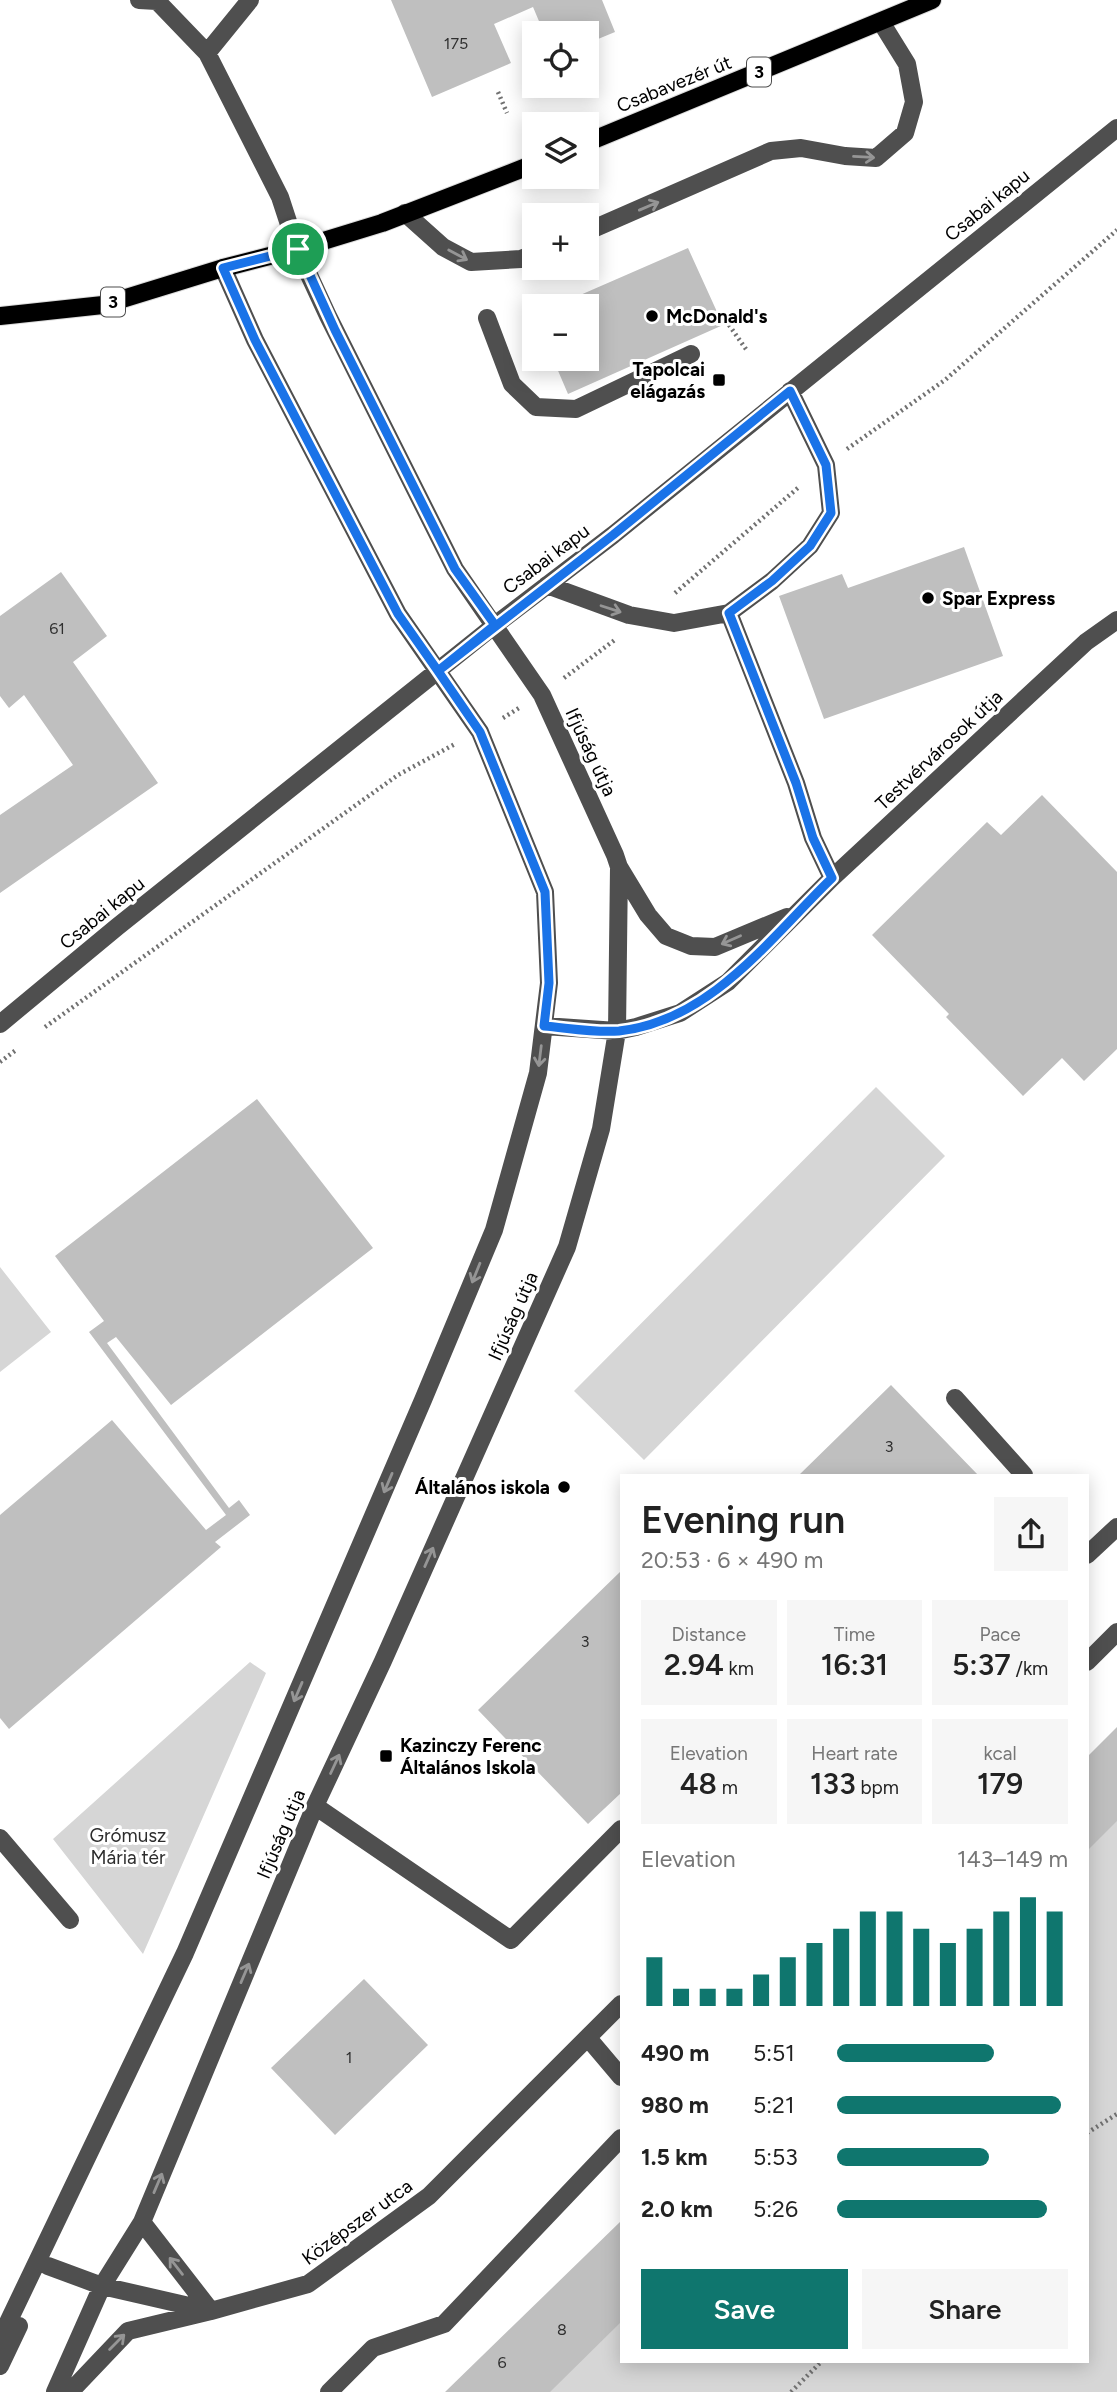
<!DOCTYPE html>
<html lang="en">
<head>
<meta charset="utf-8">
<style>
	:root { --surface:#fff; --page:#f6f6f6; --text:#222; --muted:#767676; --accent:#0f766e }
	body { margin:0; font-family:Figtree,sans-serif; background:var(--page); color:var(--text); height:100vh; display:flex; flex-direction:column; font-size:26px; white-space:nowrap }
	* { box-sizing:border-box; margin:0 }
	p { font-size:23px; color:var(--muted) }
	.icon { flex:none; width:38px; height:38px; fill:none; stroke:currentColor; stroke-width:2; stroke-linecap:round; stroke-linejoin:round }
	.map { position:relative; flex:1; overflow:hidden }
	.details { position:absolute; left:620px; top:1474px; width:469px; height:889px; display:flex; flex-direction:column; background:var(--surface); border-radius:0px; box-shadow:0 4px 18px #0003 }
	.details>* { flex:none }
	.fabs { position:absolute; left:522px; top:21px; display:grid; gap:14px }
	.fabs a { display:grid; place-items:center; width:77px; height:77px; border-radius:0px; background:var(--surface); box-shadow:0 4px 18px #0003; font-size:35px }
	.pin { position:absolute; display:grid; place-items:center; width:60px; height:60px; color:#fff; margin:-30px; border:4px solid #fff; border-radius:50%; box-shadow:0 2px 7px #0007 }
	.round { display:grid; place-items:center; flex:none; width:74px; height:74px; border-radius:0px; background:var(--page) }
	.summary { display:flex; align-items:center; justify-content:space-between; height:119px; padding:0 21px }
	h1 { font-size:38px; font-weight:600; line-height:52px }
	.figures { display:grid; grid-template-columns:repeat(3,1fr); gap:10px; height:119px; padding:7px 21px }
	.figures div { display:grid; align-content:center; border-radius:0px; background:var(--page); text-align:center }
	.figures b { font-size:30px; font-weight:600 }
	.figures small { font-size:19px; font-weight:400 }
	.figures p { font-size:19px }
	.chart { height:196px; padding:14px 21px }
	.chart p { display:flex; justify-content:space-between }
	.chart svg { width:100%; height:126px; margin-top:7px; stroke:var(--accent); stroke-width:6 }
	.action { display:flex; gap:14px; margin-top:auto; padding:14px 21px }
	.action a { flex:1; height:80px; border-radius:0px; background:var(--accent); color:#fff; font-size:28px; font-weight:600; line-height:80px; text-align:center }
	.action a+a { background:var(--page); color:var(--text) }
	ul { padding:0 21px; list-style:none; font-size:23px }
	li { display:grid; grid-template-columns:112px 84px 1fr; align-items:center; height:52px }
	li i { height:18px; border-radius:9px; background:var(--accent) }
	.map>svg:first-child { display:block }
	.green { fill:#d6d6d6 }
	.building { fill:#bfbfbf }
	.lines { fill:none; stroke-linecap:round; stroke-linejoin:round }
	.major-casing { stroke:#dbdbdb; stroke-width:20 }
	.path { stroke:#717171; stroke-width:4.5; stroke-dasharray:2 3.5; stroke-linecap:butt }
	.minor { stroke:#4f4f4f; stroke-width:18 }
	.major { stroke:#000; stroke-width:18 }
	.oneway { stroke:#959595 }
	.route-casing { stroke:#fff; stroke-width:14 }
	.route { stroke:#1a73e8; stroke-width:9 }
	.poi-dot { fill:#000; stroke:#fff; stroke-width:2.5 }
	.labels { text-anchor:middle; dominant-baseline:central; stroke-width:6; stroke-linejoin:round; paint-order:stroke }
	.number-label { font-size:16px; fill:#303030 }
	.shield { fill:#fff; stroke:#4c4c4c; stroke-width:2 }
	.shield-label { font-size:18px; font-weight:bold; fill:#000 }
	.street-label { font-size:19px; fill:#000; stroke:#fff }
	.poi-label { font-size:19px; font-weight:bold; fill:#000; stroke:#fff; text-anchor:start }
	.park-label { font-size:19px; fill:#2d2d2d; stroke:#fff }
</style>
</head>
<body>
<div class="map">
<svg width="1117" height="2392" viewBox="0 0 1117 2392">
	<rect width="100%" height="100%" fill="#fff"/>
	<path class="green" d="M 876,1087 L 945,1156 L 644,1460 L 574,1391 Z
		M 0,1267 L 51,1332 L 0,1372 Z
		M 250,1662 L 266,1673 L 143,1954 L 53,1839 Z
		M 1117,1817 L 1117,2392 L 541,2392 L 621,2312 L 621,2361 L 1087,2361 L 1087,1847 Z"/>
	<path class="building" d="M 391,0 L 602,0 L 615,32 L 586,44 L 586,33 L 544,33 L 533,7 L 494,24 L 511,63 L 432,97 Z
		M 688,248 L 723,325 L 568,394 L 553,359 L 586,359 L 586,306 L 555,306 Z
		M 964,547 L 1003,656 L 824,719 L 779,596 L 842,574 L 848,588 Z
		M 61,572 L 107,636 L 73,662 L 158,783 L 0,893 L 0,815 L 73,765 L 24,695 L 9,708 L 0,696 L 0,616 Z
		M 1042,795 L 1117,872 L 1117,1049 L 1084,1081 L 1062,1058 L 1023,1096 L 946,1017 L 949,1014 L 872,935 L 987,822 L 1001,835 Z
		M 257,1099 L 373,1248 L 171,1405 L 116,1337 L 107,1343 L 229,1508 L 239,1500 L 250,1515 L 215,1542 L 221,1547 L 9,1729 L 0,1718 L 0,1515 L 112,1420 L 206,1530 L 226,1515 L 89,1332 L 104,1321 L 55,1256 Z
		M 891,1385 L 978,1475 L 799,1475 Z
		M 621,1571 L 621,1793 L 588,1824 L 478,1710 Z
		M 1117,1727 L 1117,1821 L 1087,1851 L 1087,1757 Z
		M 364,1979 L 428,2045 L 335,2135 L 271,2068 Z
		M 621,2221 L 621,2322 L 550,2392 L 445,2392 Z"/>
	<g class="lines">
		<g class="major-casing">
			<path id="major" d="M 586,143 L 932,0
				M 0,316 L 103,305 L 223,268 L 297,249 L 382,223 L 534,164"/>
		</g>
		<path class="path" d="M 498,92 L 507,113
			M 729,325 L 748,352
			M 847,449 L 945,380 L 1117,230
			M 675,593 L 799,487
			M 564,678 L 616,639
			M 503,718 L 519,708
			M 45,1027 L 398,775 L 455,744
			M 0,1062 L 16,1050
			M 1087,2133 L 1117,2114
			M 791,2392 L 822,2361"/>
		<path class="minor" d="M 207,53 L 250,0
			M 405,213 L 443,247 L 471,262 L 521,259 L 534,254
			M 586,232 L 771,151 L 801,148 L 845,156 L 876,158 L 905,133 L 914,102 L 907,64 L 881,22
			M 487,318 L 512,384 L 536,407 L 576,409 L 691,354
			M 547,585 L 629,615 L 674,623 L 729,613 L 772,581 L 810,546 L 831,513 L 826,465 L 790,391
			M 729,613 L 796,783 L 813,838 L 832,878
			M 619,867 L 648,915 L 666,936 L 691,946 L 715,947 L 787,917
			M 0,1024 L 117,927 L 495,625 L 613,535 L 1117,128
			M 544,1026 L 617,1031 L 636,1027 L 680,1013 L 728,982 L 832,878 L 1086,642 L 1117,620
			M 955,1398 L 1024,1475
			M 1087,1555 L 1117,1527
			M 1087,1662 L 1117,1632
			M 315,1806 L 511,1940 L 621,1829
			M 0,1838 L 70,1920
			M 588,2038 L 621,2077
			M 48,2266 L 102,2286 L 211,2311 L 308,2284 L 429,2196 L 621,2004
			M 0,2339 L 185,1953 L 423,1400 L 494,1230 L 538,1073 L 549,983 L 545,892 L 480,732 L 398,614 L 255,340 L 223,268
			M 0,2366 L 19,2326
			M 55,2392 L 102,2286 L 142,2222 L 315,1806 L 383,1661 L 567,1247 L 601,1129 L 617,1031 L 619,867 L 615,855 L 542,695 L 455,569 L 328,316 L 297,249 L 280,197 L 207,53 L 157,1 L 139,0
			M 70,2392 L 128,2331 L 211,2311 L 142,2222
			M 329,2392 L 373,2348 L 444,2324 L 621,2138"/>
		<use href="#major" class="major"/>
	</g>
	<defs><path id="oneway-shaft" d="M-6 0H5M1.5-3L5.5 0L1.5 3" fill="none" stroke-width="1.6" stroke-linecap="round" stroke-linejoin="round" transform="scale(1.75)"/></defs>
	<g class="oneway">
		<use href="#oneway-shaft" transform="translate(864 157) rotate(3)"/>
		<use href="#oneway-shaft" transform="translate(649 206) rotate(-23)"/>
		<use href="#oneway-shaft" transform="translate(458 255) rotate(28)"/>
		<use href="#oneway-shaft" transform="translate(611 609) rotate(18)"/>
		<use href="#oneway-shaft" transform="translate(731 940) rotate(156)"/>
		<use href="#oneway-shaft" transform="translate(540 1056) rotate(97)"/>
		<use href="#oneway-shaft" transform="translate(476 1273) rotate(112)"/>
		<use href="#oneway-shaft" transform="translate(388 1483) rotate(113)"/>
		<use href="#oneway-shaft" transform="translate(429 1557) rotate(-66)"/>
		<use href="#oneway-shaft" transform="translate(298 1692) rotate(113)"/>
		<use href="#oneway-shaft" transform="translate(335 1764) rotate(-65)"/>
		<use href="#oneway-shaft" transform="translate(245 1973) rotate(-67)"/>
		<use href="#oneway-shaft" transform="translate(158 2183) rotate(-67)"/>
		<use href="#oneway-shaft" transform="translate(176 2266) rotate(-128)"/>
		<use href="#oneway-shaft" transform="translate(117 2342) rotate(-45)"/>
	</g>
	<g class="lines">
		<g class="route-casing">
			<path id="route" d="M 298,249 L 335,330 L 455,569 L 495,625 L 438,671 L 480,732 L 545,892 L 549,983 L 544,1026 C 568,1028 595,1033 619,1031 C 711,1021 770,938 832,878 L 813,838 L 796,783 L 729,613 L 772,581 L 810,546 L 831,513 L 826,465 L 790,391 L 613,535 L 438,671 L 398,614 L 255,340 L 223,268 L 298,249"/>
		</g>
		<use href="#route" class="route"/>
	</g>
	<g class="poi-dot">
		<circle cx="652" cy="316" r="7"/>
		<rect x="712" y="373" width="14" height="14" rx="3.5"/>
		<circle cx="928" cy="598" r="7"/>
		<circle cx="564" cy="1487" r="7"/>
		<rect x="379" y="1749" width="14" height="14" rx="3.5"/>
	</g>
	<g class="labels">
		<g class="number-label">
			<text x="456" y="43">175</text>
			<text x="57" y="628">61</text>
			<text x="889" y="1446">3</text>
			<text x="585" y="1641">3</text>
			<text x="349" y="2057">1</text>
			<text x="562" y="2329">8</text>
			<text x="502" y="2362">6</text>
		</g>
		<g class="shield">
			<rect x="747" y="57.5" width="24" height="29" rx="5"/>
			<rect x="101" y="287.5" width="24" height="29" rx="5"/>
		</g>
		<g class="shield-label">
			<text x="759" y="72">3</text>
			<text x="113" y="302">3</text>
		</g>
		<g class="street-label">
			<text transform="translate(674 84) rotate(-22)">Csabavezér út</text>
			<text transform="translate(987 205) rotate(-39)">Csabai kapu</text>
			<text transform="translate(546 559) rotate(-37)">Csabai kapu</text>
			<text transform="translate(939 750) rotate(-43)">Testvérvárosok útja</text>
			<text transform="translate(591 752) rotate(65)">Ifjúság útja</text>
			<text transform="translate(102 913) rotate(-39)">Csabai kapu</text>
			<text transform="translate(513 1316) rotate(-66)">Ifjúság útja</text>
			<text transform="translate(281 1834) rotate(-67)">Ifjúság útja</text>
			<text transform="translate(357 2222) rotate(-36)">Középszer utca</text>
		</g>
		<g class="poi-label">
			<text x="666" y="316">McDonald's</text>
			<text x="705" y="369" text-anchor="end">Tapolcai<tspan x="705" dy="22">elágazás</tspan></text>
			<text x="942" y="598">Spar Express</text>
			<text x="550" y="1487" text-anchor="end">Általános iskola</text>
			<text x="400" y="1745">Kazinczy Ferenc<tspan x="400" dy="22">Általános Iskola</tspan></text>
		</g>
		<g class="park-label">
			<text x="128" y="1835">Grómusz<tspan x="128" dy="22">Mária tér</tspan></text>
		</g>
	</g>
</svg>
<div class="fabs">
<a><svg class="icon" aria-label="locate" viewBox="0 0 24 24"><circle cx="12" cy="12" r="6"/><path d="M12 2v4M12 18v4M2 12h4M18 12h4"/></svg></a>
<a><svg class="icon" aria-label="layers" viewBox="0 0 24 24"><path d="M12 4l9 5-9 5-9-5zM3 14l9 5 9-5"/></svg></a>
<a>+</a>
<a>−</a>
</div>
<div class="pin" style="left:298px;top:249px;background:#1e9e55"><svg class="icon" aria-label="arrive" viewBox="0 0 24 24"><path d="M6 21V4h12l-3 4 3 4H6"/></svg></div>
<section class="details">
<div class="summary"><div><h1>Evening run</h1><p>20:53 · 6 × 490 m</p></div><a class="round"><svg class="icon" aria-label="share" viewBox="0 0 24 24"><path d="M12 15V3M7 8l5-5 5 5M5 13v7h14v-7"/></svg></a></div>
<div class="figures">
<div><p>Distance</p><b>2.94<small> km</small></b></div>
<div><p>Time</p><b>16:31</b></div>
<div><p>Pace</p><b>5:37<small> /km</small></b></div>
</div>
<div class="figures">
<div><p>Elevation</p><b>48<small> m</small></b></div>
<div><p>Heart rate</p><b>133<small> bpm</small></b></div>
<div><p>kcal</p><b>179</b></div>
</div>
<div class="chart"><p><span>Elevation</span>143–149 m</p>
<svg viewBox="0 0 160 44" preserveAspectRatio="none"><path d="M5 44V27M15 44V38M25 44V38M35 44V38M45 44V33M55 44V27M65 44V22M75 44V17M85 44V11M95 44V11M105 44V17M115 44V22M125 44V17M135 44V11M145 44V6M155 44V11"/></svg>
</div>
<ul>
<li><b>490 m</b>5:51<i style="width:68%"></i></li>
<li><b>980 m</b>5:21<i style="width:97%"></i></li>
<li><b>1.5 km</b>5:53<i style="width:66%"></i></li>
<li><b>2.0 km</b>5:26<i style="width:91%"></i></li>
</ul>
<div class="action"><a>Save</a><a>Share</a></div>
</section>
</div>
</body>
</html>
